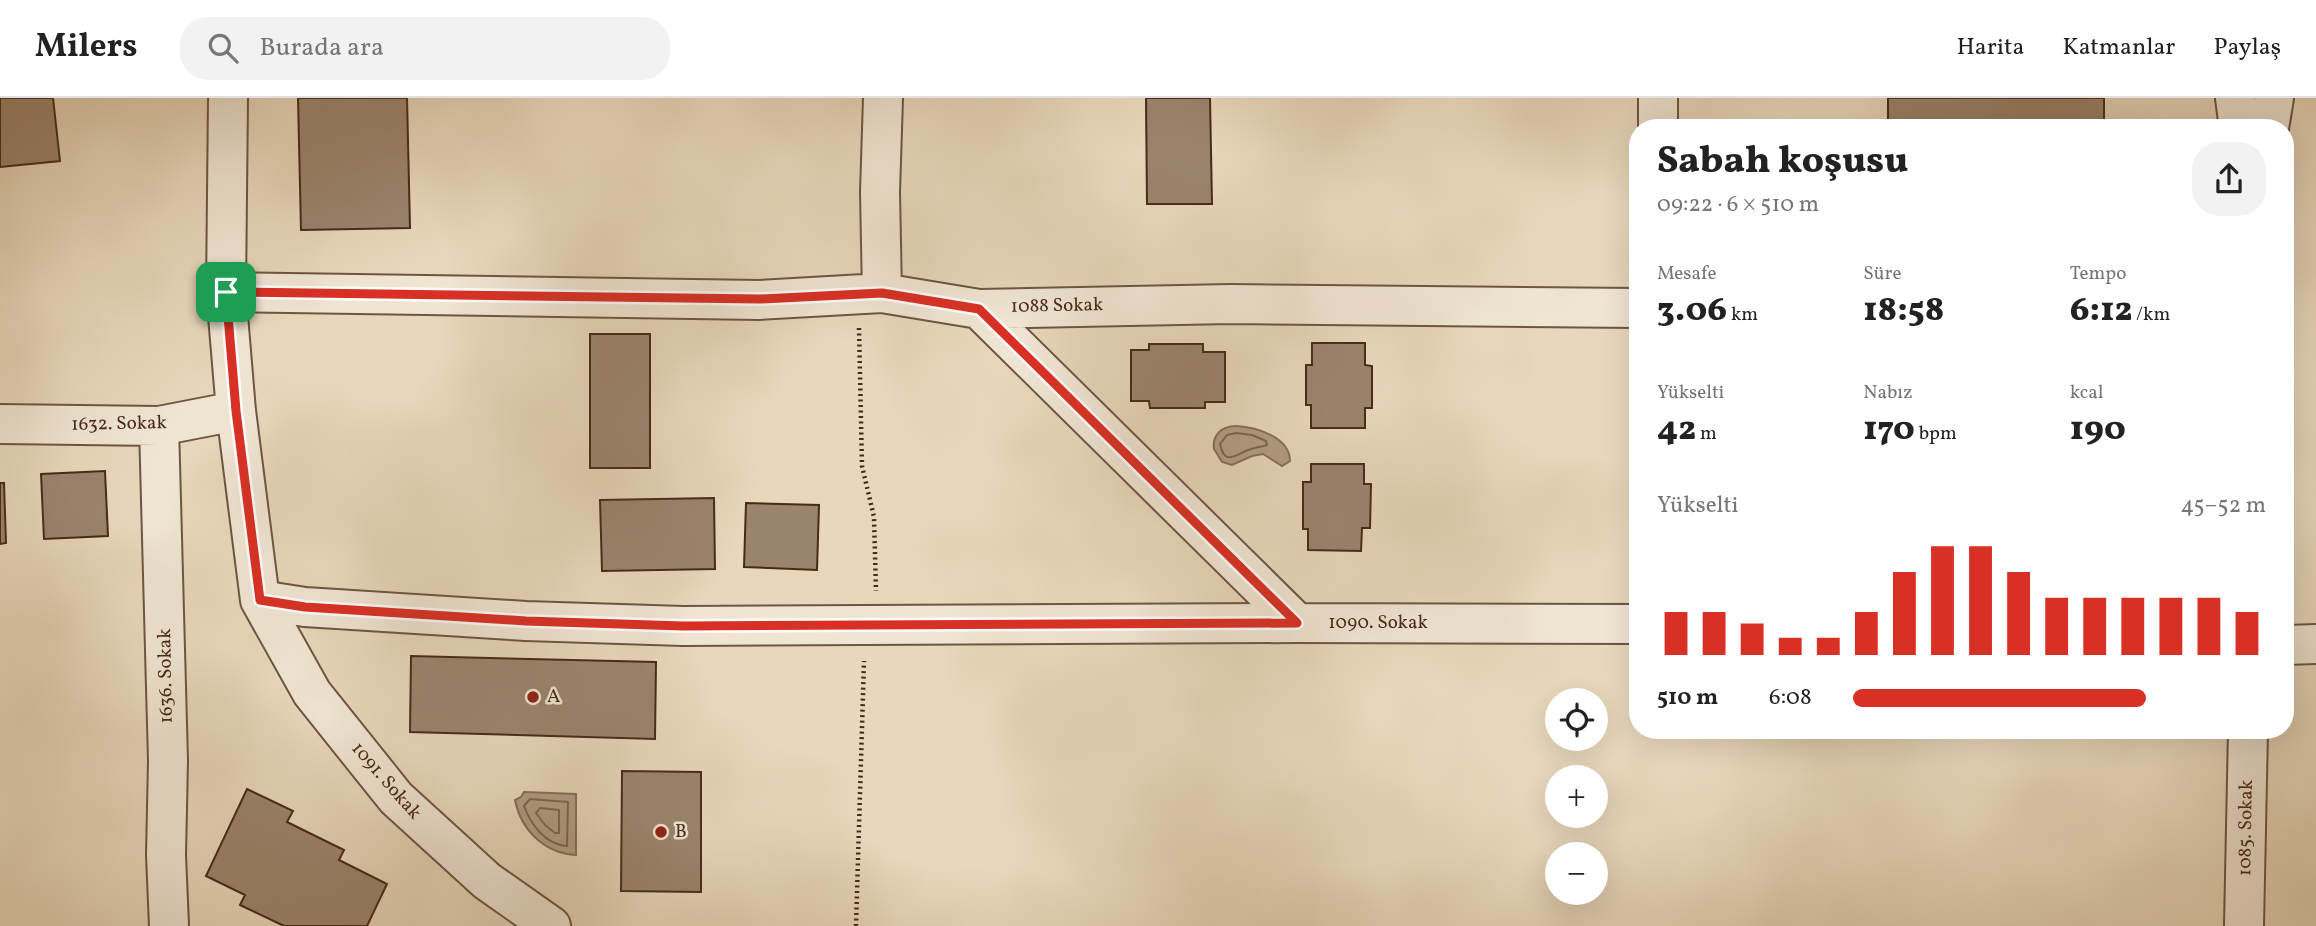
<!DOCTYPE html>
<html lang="tr">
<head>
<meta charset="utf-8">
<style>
	:root { --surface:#fff; --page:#f2f2f2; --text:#222; --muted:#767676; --line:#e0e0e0; --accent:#d93025 }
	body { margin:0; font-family:Vollkorn,serif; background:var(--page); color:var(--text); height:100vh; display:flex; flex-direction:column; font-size:26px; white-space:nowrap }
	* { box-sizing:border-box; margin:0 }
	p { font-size:23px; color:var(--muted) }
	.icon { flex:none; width:38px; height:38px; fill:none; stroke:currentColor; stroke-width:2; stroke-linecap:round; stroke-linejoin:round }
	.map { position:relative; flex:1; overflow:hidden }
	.details { position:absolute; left:1629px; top:21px; width:665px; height:620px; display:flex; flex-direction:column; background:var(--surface); border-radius:28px; box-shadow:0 7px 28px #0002 }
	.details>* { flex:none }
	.fabs { position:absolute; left:1545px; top:590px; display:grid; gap:14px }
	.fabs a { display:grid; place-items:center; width:63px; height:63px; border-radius:50%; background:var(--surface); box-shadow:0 7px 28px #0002; font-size:35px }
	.pin { position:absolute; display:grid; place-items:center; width:60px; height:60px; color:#fff; margin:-30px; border-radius:14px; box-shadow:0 4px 10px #0006 }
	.round { display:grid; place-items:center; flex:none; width:74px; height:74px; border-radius:28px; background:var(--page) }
	.summary { display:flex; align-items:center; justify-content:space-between; height:119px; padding:0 28px }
	h1 { font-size:38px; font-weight:800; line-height:52px }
	.stats { display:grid; grid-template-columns:repeat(3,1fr); gap:10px; height:119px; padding:7px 28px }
	.stats div { display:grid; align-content:center }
	.stats b { font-size:35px; font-weight:800 }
	.stats small { font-size:19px; font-weight:400 }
	.stats p { font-size:19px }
	.chart { height:196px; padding:14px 28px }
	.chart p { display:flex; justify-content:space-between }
	.chart svg { width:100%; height:126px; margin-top:7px; stroke:var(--accent); stroke-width:6 }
	ul { padding:0 28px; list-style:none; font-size:23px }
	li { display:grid; grid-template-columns:112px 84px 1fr; align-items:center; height:52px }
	li i { height:18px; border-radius:9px; background:var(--accent) }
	header { display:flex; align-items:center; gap:42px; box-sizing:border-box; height:98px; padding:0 35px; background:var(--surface); border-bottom:2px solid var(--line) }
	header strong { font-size:33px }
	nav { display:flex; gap:38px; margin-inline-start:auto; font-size:24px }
	.search { width:490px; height:63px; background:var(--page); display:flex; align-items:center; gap:18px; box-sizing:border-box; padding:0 24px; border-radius:28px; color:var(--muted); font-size:26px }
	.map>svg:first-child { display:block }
	.water { fill:#b19d84; stroke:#876f59; stroke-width:2 }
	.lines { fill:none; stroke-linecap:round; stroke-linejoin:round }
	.shore { stroke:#7c644e; stroke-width:2 }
	.building { fill:#9b846d; stroke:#472b19; stroke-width:2 }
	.minor-casing { stroke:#6f5642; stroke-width:42 }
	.path { stroke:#472b19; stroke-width:4.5; stroke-dasharray:2 3.5; stroke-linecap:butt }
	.minor { stroke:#f0e5d3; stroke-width:38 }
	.route-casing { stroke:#fff; stroke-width:14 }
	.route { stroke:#d93025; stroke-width:9 }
	.poi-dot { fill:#8f2418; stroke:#f0e5d3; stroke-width:2.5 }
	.labels { text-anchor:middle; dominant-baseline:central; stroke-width:5; stroke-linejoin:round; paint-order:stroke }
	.street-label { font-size:19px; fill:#472b19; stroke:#f0e5d3 }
	.poi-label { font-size:19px; fill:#472b19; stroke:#f0e5d3; text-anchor:start }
</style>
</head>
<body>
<header>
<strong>Milers</strong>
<div class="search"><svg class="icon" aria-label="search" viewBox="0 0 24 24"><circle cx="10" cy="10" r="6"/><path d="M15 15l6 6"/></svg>Burada ara</div>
<nav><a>Harita</a><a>Katmanlar</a><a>Paylaş</a></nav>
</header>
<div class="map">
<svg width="2316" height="828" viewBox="0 0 2316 828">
	<rect width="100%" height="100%" fill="#e8d7bb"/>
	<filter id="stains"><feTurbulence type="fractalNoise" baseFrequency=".00286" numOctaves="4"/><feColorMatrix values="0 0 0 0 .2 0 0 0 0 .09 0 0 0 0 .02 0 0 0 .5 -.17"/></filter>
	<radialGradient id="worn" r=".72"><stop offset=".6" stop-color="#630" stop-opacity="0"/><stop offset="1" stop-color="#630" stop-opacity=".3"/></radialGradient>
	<path class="water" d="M 1236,328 C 1256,329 1290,339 1290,363 L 1282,368 L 1263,356 L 1252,358 L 1232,367 L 1222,364 L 1214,351 C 1212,337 1222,328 1236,328 Z
		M 524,694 L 576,696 L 576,757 C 544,755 521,732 515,702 L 521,699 Z"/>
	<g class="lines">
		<path class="shore" d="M 1236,335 L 1252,337 L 1266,343 L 1267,347 C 1262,349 1256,349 1251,351 C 1237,355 1225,370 1220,346 L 1227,337 Z
			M 530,701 L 568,704 L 567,748 C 546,747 531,727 524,708 Z
			M 540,710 L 559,712 L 559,735 L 555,735 L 545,727 L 536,715 Z"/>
	</g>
	<path class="building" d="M 0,0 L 53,0 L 60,63 L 0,69 Z
		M 298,0 L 407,0 L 410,130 L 301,132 Z
		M 1146,0 L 1210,0 L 1212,106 L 1147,106 Z
		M 1888,0 L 2104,0 L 2104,30 L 1888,30 Z
		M 590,236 L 650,236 L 650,370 L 590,370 Z
		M 1312,245 L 1365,245 L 1365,267 L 1372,268 L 1372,310 L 1365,310 L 1365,330 L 1311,330 L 1311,307 L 1306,307 L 1306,267 L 1312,267 Z
		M 1149,246 L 1203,246 L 1203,254 L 1225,254 L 1225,304 L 1205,304 L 1205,310 L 1150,310 L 1149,303 L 1131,303 L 1131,252 L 1149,252 Z
		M 1311,366 L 1364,366 L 1364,386 L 1371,386 L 1370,430 L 1362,430 L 1361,453 L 1308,452 L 1308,431 L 1303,431 L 1303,384 L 1311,384 Z
		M 105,373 L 108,438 L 44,441 L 41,376 Z
		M 0,385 L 4,385 L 6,445 L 0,446 Z
		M 714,400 L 715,471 L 602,473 L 600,402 Z
		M 746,405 L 819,407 L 817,472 L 744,469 Z
		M 411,558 L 656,564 L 655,641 L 410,634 Z
		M 622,673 L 701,674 L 701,794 L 621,793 Z
		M 247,691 L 293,713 L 287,724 L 344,752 L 339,762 L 387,786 L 367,828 L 284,828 L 240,807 L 245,797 L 206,778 Z"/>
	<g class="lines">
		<g class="minor-casing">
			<path id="minor" d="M 228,0 L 226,194 L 236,313 L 260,502 L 305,509 L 526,523 L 683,528 L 1297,525 L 1638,526
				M 2235,0 L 2239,30
				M 1658,30 L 1658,0
				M 2269,30 L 2274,0
				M 226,194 L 759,202 L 882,195 L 979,211 L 1231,206 L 1638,210
				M 882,195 L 880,94 L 883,0
				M 979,211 L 1297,525
				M 0,326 L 159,328 L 236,313
				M 159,328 L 168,663 L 166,757 L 169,828
				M 260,502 L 312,595 L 396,700 L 487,783 L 551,828
				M 2286,547 L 2316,546
				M 2244,828 L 2248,632"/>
		</g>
		<path class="path" d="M 859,230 L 862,368 L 874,419 L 876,493
			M 856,828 L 864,563"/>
		<use href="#minor" class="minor"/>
	</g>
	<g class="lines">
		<g class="route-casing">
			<path id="route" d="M 226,194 L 760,201 L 882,195 L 979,211 L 1297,525 L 683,528 L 526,523 L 305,509 L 260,502 L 236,313 Z"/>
		</g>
		<use href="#route" class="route"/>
	</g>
	<g class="poi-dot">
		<circle cx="533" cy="599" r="7"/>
		<circle cx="661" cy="734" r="7"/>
	</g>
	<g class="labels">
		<g class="street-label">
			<text transform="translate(1057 208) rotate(-1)">1088 Sokak</text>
			<text transform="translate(119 326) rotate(-1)">1632. Sokak</text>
			<text x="1378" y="525">1090. Sokak</text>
			<text transform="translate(166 578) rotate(-91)">1636. Sokak</text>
			<text transform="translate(386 683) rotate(49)">1091. Sokak</text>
			<text transform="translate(2246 730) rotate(-89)">1085. Sokak</text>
		</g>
		<g class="poi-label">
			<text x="547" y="599">A</text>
			<text x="675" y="734">B</text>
		</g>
	</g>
	<rect width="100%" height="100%" filter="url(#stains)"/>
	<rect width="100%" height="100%" fill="url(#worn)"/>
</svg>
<div class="fabs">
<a><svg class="icon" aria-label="locate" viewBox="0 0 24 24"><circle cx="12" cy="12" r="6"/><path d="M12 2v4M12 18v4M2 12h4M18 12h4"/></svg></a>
<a>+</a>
<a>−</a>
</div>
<div class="pin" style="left:226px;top:194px;background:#1e9e55"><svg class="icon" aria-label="arrive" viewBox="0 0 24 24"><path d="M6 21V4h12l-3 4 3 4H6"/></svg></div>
<section class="details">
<div class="summary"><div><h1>Sabah koşusu</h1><p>09:22 · 6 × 510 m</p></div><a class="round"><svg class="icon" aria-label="share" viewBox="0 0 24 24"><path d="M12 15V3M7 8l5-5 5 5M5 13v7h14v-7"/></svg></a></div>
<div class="stats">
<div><p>Mesafe</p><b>3.06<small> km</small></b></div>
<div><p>Süre</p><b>18:58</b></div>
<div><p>Tempo</p><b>6:12<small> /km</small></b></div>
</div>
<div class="stats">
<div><p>Yükselti</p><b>42<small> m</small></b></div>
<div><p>Nabız</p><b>170<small> bpm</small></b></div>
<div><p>kcal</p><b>190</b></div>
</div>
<div class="chart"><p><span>Yükselti</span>45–52 m</p>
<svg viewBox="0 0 160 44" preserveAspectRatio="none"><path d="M5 44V29M15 44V29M25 44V33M35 44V38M45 44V38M55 44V29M65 44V15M75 44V6M85 44V6M95 44V15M105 44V24M115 44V24M125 44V24M135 44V24M145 44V24M155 44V29"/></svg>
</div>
<ul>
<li><b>510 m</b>6:08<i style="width:71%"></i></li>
</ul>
</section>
</div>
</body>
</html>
